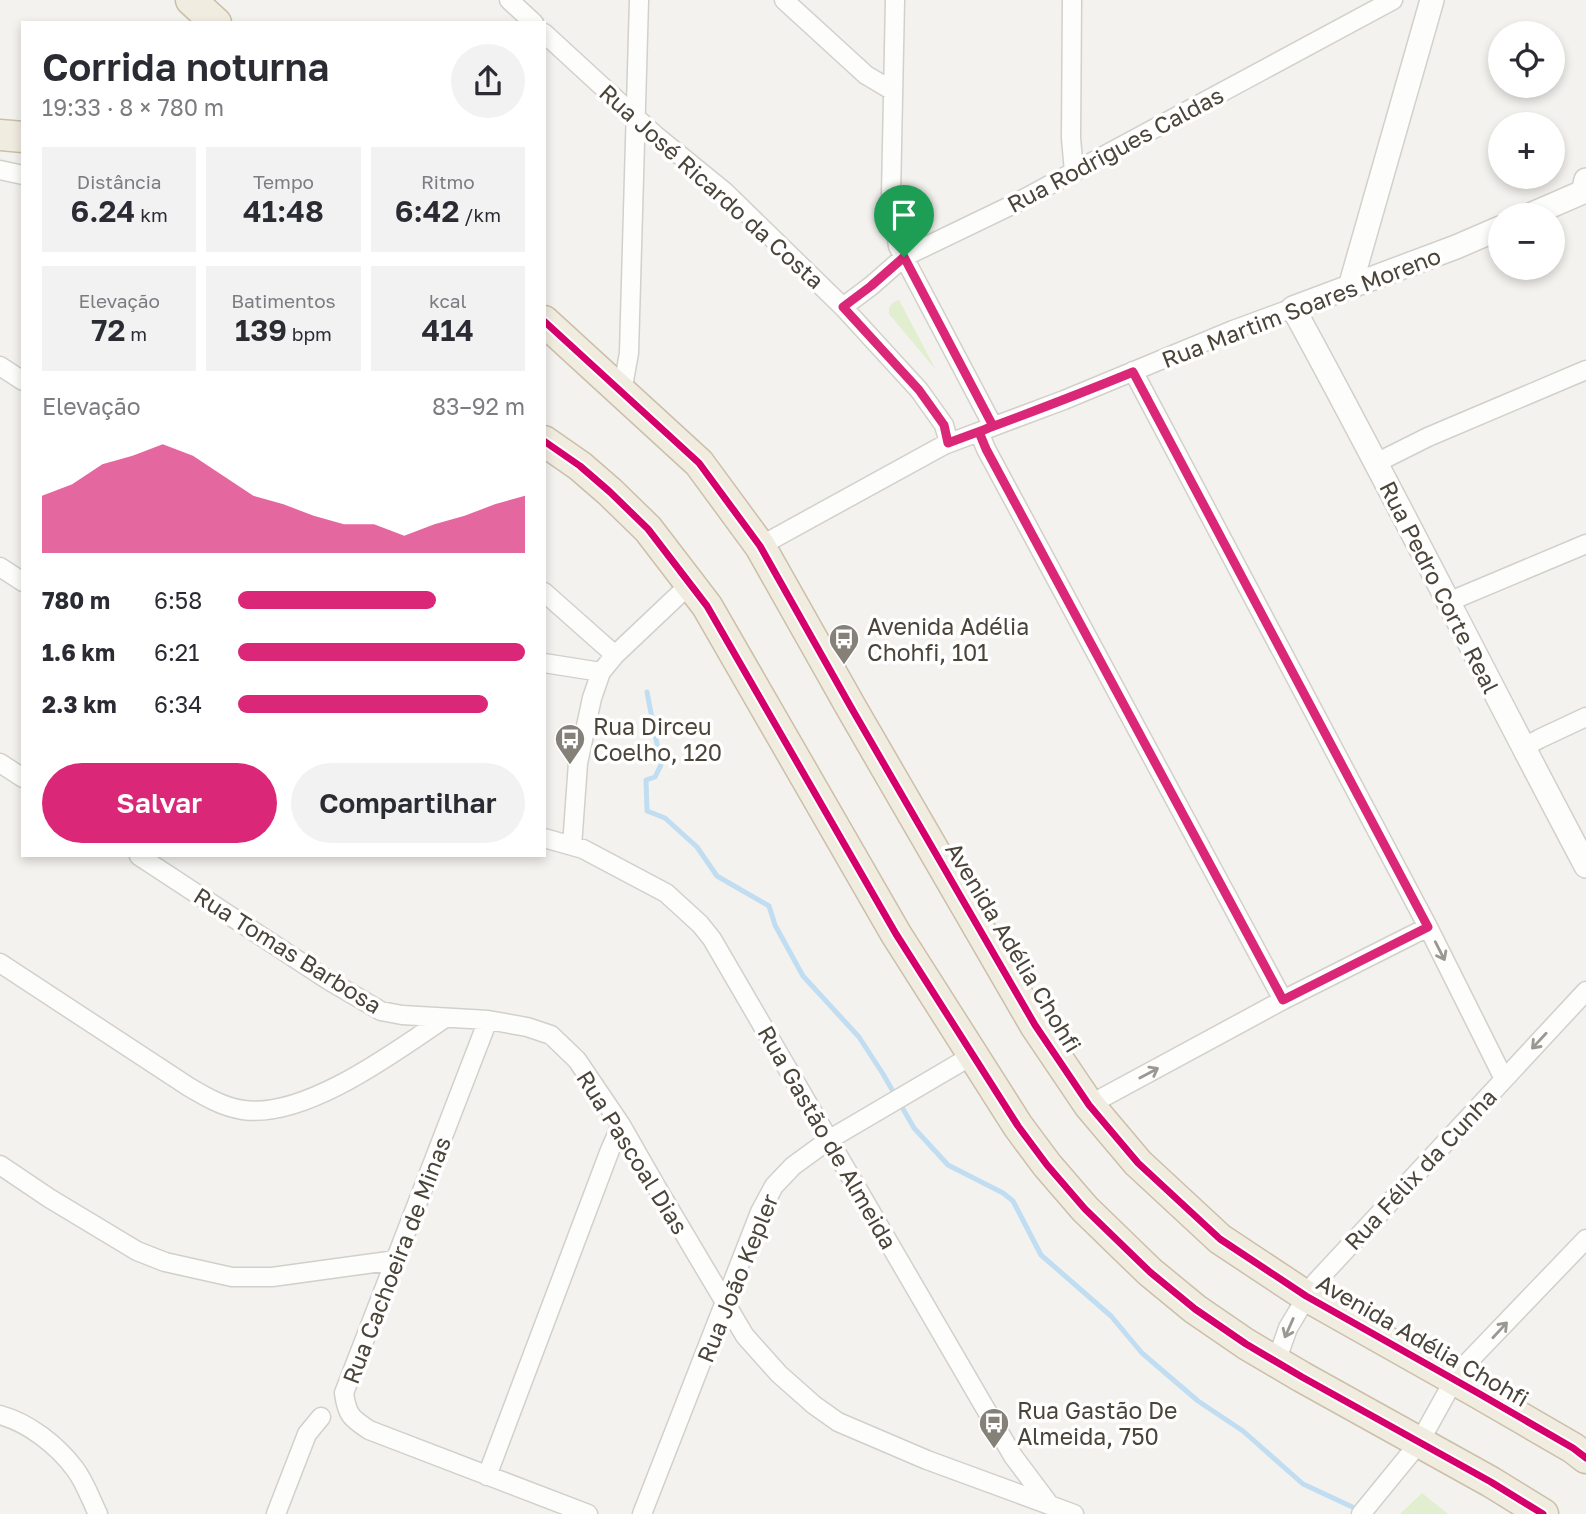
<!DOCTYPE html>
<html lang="pt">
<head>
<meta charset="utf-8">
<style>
	:root { --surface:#fff; --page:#f2f2f3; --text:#2b2b33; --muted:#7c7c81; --accent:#db2777 }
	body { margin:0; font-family:"Golos Text",sans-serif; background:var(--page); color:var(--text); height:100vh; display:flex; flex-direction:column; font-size:26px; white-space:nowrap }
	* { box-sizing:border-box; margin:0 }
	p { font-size:23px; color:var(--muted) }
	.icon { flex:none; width:38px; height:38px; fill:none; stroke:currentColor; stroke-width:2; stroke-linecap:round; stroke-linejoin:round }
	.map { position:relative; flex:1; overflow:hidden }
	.drawer { position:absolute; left:21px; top:21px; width:525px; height:836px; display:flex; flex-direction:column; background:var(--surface); border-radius:0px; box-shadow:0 4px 10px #0003 }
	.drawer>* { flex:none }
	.fabs { position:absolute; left:1488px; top:21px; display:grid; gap:14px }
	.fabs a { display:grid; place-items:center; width:77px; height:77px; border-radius:50%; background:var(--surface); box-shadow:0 4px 10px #0003; font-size:35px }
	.pin { position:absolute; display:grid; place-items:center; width:60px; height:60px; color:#fff; margin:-72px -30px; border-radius:50% 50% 50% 0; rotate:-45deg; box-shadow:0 0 7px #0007 }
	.pin .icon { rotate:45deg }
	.round { display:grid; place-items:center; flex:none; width:74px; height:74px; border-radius:37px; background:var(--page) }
	.head { display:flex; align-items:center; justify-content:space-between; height:119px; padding:0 21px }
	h1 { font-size:38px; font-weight:600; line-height:52px }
	.figures { display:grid; grid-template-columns:repeat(3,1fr); gap:10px; height:119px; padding:7px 21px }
	.figures div { display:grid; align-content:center; border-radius:0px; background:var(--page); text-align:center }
	.figures b { font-size:30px; font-weight:600 }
	.figures small { font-size:19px; font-weight:400 }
	.figures p { font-size:19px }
	.chart { height:196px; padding:14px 21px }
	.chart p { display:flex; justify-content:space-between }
	.chart svg { width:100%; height:126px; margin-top:7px; fill:var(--accent); opacity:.7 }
	.action { display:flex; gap:14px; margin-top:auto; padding:14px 21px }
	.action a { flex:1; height:80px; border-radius:42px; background:var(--accent); color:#fff; font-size:28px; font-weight:600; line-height:80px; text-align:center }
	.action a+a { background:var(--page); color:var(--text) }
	ul { padding:0 21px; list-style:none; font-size:23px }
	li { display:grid; grid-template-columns:112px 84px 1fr; align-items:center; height:52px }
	li i { height:18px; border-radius:9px; background:var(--accent) }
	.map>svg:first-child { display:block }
	.green { fill:#e1eecf }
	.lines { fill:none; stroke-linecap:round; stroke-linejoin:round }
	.stream { stroke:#c0ddf1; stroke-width:5 }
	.minor-casing { stroke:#d2d0cb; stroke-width:21 }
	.tertiary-casing { stroke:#d2d0cb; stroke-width:26 }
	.trunk-casing { stroke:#ccbfa9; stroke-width:33 }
	.minor { stroke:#fdfdfc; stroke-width:18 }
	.tertiary { stroke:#fdfdfc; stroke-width:23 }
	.trunk { stroke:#f0ece0; stroke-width:30 }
	.cycleway-casing { stroke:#fff; stroke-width:11 }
	.cycleway { stroke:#d6006c; stroke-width:7 }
	.oneway { stroke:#9b9791 }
	.route-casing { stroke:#fff; stroke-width:14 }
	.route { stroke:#db2777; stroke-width:9 }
	.labels { text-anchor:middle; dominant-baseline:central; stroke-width:7; stroke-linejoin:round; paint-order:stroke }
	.street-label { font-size:23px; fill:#4b4439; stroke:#fff }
	.poi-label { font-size:23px; fill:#4b4439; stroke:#fff; text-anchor:start }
</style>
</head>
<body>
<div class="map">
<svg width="1586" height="1514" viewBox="0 0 1586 1514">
	<rect width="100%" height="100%" fill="#f4f2ee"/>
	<path class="green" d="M 899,300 L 936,370 L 889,314 C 888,306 892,302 899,300 Z
		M 1422,1493 L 1448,1514 L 1400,1514 Z"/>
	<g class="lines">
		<path class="stream" d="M 647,692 L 661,765 L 655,777 L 646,780 L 647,811 L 665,818 L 697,847 L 717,876 L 769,906 L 775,925 L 803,976 L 859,1037 L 883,1074 L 914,1128 L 948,1165 L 1003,1193 L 1013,1201 L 1041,1255 L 1111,1316 L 1142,1353 L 1198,1401 L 1243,1431 L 1303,1484 L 1361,1511"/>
		<g class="minor-casing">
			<path id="minor" d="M 509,0 L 534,23
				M 784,0 L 866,75 L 893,91
				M 895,0 L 891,195 L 898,246 L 993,426
				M 1072,0 L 1071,138 L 1074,172
				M 544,33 L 655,135 L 725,192 L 843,307 L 919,390 L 944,425 L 949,443
				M 0,170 L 23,175
				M 843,307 L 871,286 L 904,257 L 1016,203 L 1393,0
				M 0,366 L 23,381
				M 1133,371 L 1428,927 L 1504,1079
				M 622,392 L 629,353 L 639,0
				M 979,432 L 986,449 L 1283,1000
				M 1376,463 L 1428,437 L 1586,370
				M 760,546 L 944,445 L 1064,400 L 1233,330 L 1293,308
				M 0,567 L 23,582
				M 544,592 L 615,655
				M 1448,602 L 1586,544
				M 544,663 L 601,672
				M 1523,748 L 1539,739 L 1586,717
				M 0,763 L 23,778
				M 544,838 L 583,849 L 666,893 L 700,924 L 712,939 L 1013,1456 L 1049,1504
				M 572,846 L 578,763 L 592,698 L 601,672 L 615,655 L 690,584
				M 139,856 L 328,980 L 381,1011 L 402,1015 L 488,1020 L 527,1027 L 551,1035 L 577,1060 L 621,1125 L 657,1188 L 745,1336 L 779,1374 L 814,1405 L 838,1422 L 927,1460 L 1074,1514
				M 0,963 L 189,1087 C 206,1097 223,1107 243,1110 C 305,1119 395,1052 445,1018
				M 488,1020 L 344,1393 C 347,1415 351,1418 369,1430 L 588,1514
				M 1089,1105 L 1283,1000 L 1428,927
				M 0,1165 L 49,1198 L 137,1251 L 165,1262 L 232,1277 L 272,1277 L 396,1260
				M 1276,1362 L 1288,1328 L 1315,1283 L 1586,991
				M 0,1415 C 29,1423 57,1445 75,1469 C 85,1482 91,1500 98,1514
				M 487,1476 L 610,1150 L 621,1125
				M 276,1514 L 307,1434 L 321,1417
				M 642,1514 L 760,1212 L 774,1186 L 793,1166 L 830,1139 L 973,1055
				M 1361,1514 L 1419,1443 L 1454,1380 L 1466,1364 L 1586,1239"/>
		</g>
		<g class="tertiary-casing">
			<path id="tertiary" d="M 1530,215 L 1583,192 L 1586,180
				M 1500,228 L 1456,247 L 1293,308 C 1394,492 1487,680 1586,866
				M 1350,287 L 1432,0"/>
		</g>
		<g class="trunk-casing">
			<path id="trunk" d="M 191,0 L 216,23
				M 0,135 L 23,137
				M 544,321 L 699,463 L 760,546 L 852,709 L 1035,1025 L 1089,1105 L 1138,1163 L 1220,1239 L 1306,1296 L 1478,1393 L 1573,1448 L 1586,1458
				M 544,441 L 580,466 L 610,492 L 648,529 L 707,606 L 896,934 L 1018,1126 L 1047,1165 L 1085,1209 L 1150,1272 L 1195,1309 L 1246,1344 L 1302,1377 L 1491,1482 L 1543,1514"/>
		</g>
		<use href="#minor" class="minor"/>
		<use href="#tertiary" class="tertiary"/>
		<use href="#trunk" class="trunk"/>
		<g class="cycleway-casing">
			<path id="cycleway" d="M 544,321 L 699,463 L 760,546 L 852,709 L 1035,1025 L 1089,1105 L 1138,1163 L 1220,1239 L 1306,1296 L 1478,1393 L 1573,1448 L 1586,1458
				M 544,441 L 580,466 L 610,492 L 648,529 L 707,606 L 896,934 L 1018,1126 L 1047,1165 L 1085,1209 L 1150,1272 L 1195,1309 L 1246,1344 L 1302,1377 L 1491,1482 L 1543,1514"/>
		</g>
		<use href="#cycleway" class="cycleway"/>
	</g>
	<defs><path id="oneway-shaft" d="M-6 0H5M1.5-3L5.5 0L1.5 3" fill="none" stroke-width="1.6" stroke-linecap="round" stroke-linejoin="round" transform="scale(1.75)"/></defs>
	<g class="oneway">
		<use href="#oneway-shaft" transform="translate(1440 951) rotate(63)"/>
		<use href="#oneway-shaft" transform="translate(1539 1041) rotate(133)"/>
		<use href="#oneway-shaft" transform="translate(1149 1073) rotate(-28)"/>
		<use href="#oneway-shaft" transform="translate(1289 1328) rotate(114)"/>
		<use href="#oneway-shaft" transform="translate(1500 1330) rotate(-47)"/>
	</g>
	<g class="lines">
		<g class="route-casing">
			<path id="route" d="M 904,257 L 871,286 L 843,307 L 919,390 L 944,425 L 948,443 C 1011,420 1072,397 1133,372 L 1428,927 L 1283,1000 L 986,449 L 979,432 L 993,426 L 904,257"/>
		</g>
		<use href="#route" class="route"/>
	</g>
	<defs>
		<g id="bus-pin" transform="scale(1.575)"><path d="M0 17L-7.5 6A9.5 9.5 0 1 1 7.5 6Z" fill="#868178" stroke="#fff"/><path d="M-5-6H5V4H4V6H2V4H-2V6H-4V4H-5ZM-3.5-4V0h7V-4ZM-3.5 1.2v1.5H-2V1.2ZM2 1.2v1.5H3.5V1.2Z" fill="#fff"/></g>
	</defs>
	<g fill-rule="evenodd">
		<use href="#bus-pin" x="844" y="639"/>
		<use href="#bus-pin" x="570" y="739"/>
		<use href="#bus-pin" x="994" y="1423"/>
	</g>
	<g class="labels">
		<g class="street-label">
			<text transform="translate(1115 149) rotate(-28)">Rua Rodrigues Caldas</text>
			<text transform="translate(712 186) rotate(42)">Rua José Ricardo da Costa</text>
			<text transform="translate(1301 307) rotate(-21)">Rua Martim Soares Moreno</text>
			<text transform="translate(1440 587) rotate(63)">Rua Pedro Corte Real</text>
			<text transform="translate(1014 947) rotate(59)">Avenida Adélia Chohfi</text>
			<text transform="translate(288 950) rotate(32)">Rua Tomas Barbosa</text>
			<text transform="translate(828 1137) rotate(60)">Rua Gastão de Almeida</text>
			<text transform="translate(633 1152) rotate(58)">Rua Pascoal Dias</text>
			<text transform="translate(1420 1169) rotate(-47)">Rua Félix da Cunha</text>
			<text transform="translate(396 1260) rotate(-69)">Rua Cachoeira de Minas</text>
			<text transform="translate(737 1278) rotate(-68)">Rua João Kepler</text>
			<text transform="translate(1423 1340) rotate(30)">Avenida Adélia Chohfi</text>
		</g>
		<g class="poi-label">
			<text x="867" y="626">Avenida Adélia<tspan x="867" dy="26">Chohfi, 101</tspan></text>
			<text x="593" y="726">Rua Dirceu<tspan x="593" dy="26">Coelho, 120</tspan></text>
			<text x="1017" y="1410">Rua Gastão De<tspan x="1017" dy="26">Almeida, 750</tspan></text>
		</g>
	</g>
</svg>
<div class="fabs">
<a><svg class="icon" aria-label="locate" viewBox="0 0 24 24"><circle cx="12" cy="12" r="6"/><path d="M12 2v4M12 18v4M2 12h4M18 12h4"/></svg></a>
<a>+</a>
<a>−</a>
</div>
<div class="pin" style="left:904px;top:257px;background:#1e9e55"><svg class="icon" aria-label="arrive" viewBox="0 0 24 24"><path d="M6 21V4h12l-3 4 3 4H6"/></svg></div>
<section class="drawer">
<div class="head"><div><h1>Corrida noturna</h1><p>19:33 · 8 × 780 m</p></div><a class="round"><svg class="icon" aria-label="share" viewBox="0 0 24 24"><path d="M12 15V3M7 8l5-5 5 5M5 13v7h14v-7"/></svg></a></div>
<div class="figures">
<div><p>Distância</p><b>6.24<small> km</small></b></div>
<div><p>Tempo</p><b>41:48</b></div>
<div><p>Ritmo</p><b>6:42<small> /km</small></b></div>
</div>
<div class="figures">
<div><p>Elevação</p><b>72<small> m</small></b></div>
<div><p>Batimentos</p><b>139<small> bpm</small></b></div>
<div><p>kcal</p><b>414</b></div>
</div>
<div class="chart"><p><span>Elevação</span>83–92 m</p>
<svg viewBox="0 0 160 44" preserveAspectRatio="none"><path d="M0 44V24L10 20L20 13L30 10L40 6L50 10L60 17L70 24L80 27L90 31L100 34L110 34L120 38L130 34L140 31L150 27L160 24V44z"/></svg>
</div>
<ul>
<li><b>780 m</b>6:58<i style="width:69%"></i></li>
<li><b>1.6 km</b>6:21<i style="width:100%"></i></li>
<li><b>2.3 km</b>6:34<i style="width:87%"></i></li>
</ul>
<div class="action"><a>Salvar</a><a>Compartilhar</a></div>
</section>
</div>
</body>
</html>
